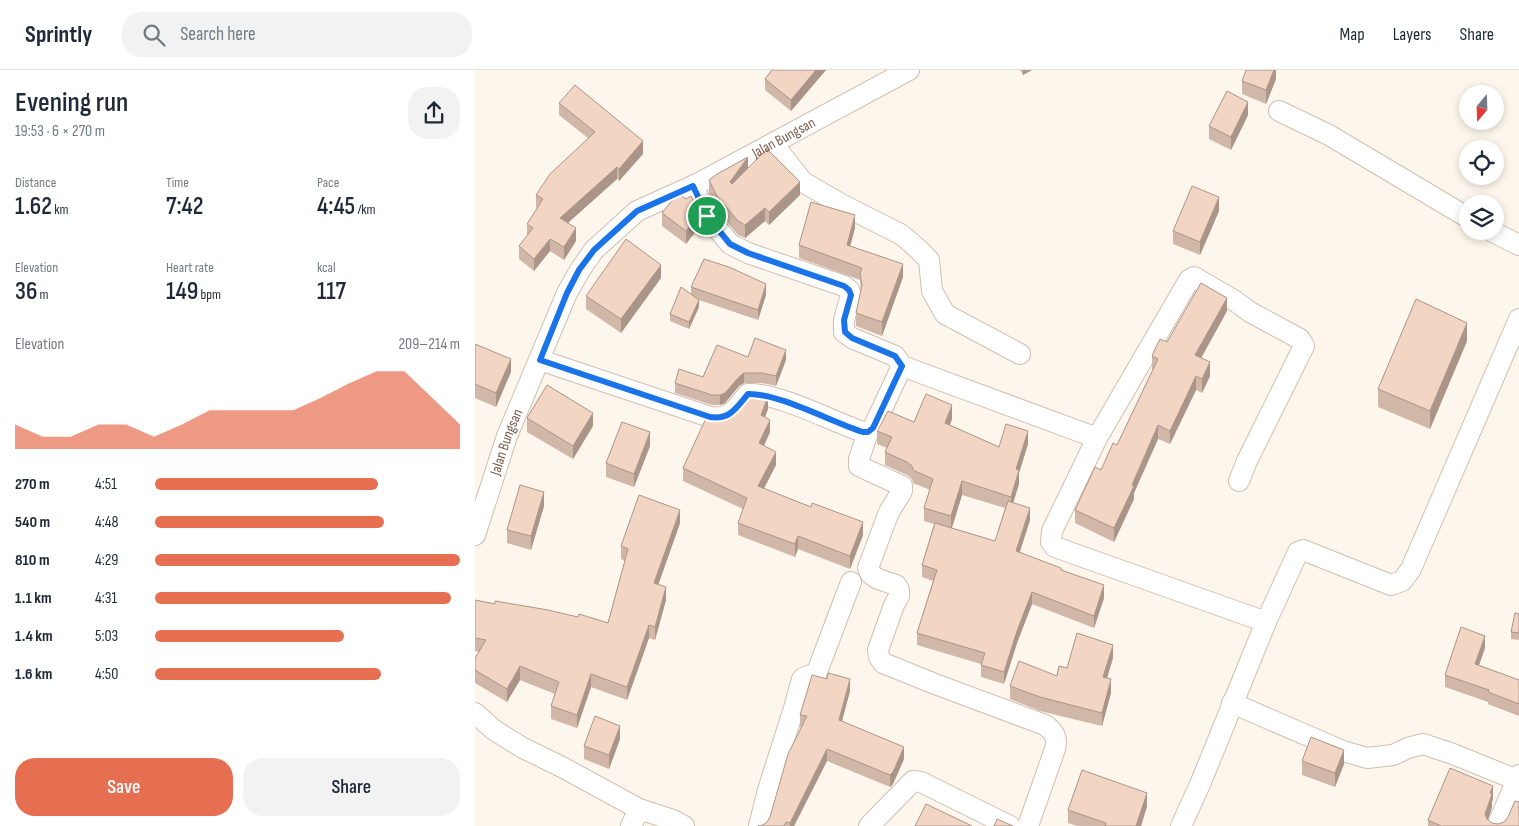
<!DOCTYPE html>
<html lang="en">
<head>
<meta charset="utf-8">
<style>
	:root { --surface:#fff; --page:#f2f2f3; --text:#1f2937; --muted:#747a83; --line:#e0e1e3; --accent:#e76f51 }
	body { margin:0; font-family:"Sofia Sans Condensed",sans-serif; background:var(--page); color:var(--text); height:100vh; display:flex; flex-direction:column; font-size:19px; white-space:nowrap }
	* { box-sizing:border-box; margin:0 }
	p { font-size:16px; color:var(--muted) }
	.icon { flex:none; width:28px; height:28px; fill:none; stroke:currentColor; stroke-width:2; stroke-linecap:round; stroke-linejoin:round }
	.map { position:relative; flex:1; overflow:hidden }
	.side { display:flex; flex-direction:column; background:var(--surface); width:475px }
	.side>* { flex:none }
	.needle { width:32px; rotate:199deg }
	.controls { position:absolute; left:984px; top:15px; display:grid; gap:10px }
	.controls a { display:grid; place-items:center; width:45px; height:45px; border-radius:50%; background:var(--surface); box-shadow:0 2px 8px #0003; font-size:25px }
	.pin { position:absolute; display:grid; place-items:center; width:42px; height:42px; color:#fff; margin:-21px; border:2px solid #fff; border-radius:50%; box-shadow:0 1px 5px #0007 }
	.round { display:grid; place-items:center; flex:none; width:52px; height:52px; border-radius:20px; background:var(--page) }
	.headline { display:flex; align-items:center; justify-content:space-between; height:85px; padding:0 15px }
	h1 { font-size:28px; font-weight:600; line-height:38px }
	.figures { display:grid; grid-template-columns:repeat(3,1fr); gap:8px; height:85px; padding:5px 15px }
	.figures div { display:grid; align-content:center }
	.figures b { font-size:25px; font-weight:600 }
	.figures small { font-size:14px; font-weight:400 }
	.figures p { font-size:14px }
	.chart { height:140px; padding:10px 15px }
	.chart p { display:flex; justify-content:space-between }
	.chart svg { width:100%; height:90px; margin-top:5px; fill:var(--accent); opacity:.7 }
	.primary-button { display:flex; gap:10px; margin-top:auto; padding:10px 15px }
	.primary-button a { flex:1; height:58px; border-radius:20px; background:var(--accent); color:#fff; font-size:20px; font-weight:600; line-height:58px; text-align:center }
	.primary-button a+a { background:var(--page); color:var(--text) }
	ul { padding:0 15px; list-style:none; font-size:16px }
	li { display:grid; grid-template-columns:80px 60px 1fr; align-items:center; height:38px }
	li i { height:12px; border-radius:6px; background:var(--accent) }
	header { display:flex; align-items:center; gap:30px; box-sizing:border-box; height:70px; padding:0 25px; background:var(--surface); border-bottom:1px solid var(--line) }
	header strong { font-size:24px }
	nav { display:flex; gap:28px; margin-inline-start:auto; font-size:18px }
	.search { width:350px; height:45px; background:var(--page); display:flex; align-items:center; gap:12px; box-sizing:border-box; padding:0 18px; border-radius:20px; color:var(--muted); font-size:19px }
	main { display:flex; flex:1; min-height:0 }
	.map>svg:first-child { display:block }
	.lines { fill:none; stroke-linecap:round; stroke-linejoin:round }
	.street-casing { stroke:#d1beb0; stroke-width:22 }
	.street { stroke:#fff; stroke-width:20 }
	.wall { fill:#d1b7a8; fill-rule:evenodd }
	.shaded-wall { fill:#aa9588 }
	.building { fill:#f3d5c3; stroke:#aa9588 }
	.route-casing { stroke:#fff; stroke-width:10 }
	.route { stroke:#1a73e8; stroke-width:6 }
	.labels { text-anchor:middle; dominant-baseline:central; stroke-width:4.5; stroke-linejoin:round; paint-order:stroke }
	.street-label { font-size:15px; fill:#7a5c4d; stroke:#fffaf3 }
</style>
</head>
<body>
<header>
<strong>Sprintly</strong>
<div class="search"><svg class="icon" aria-label="search" viewBox="0 0 24 24"><circle cx="10" cy="10" r="6"/><path d="M15 15l6 6"/></svg>Search here</div>
<nav><a>Map</a><a>Layers</a><a>Share</a></nav>
</header>
<main>
<section class="side">
<div class="headline"><div><h1>Evening run</h1><p>19:53 · 6 × 270 m</p></div><a class="round"><svg class="icon" aria-label="share" viewBox="0 0 24 24"><path d="M12 15V3M7 8l5-5 5 5M5 13v7h14v-7"/></svg></a></div>
<div class="figures">
<div><p>Distance</p><b>1.62<small> km</small></b></div>
<div><p>Time</p><b>7:42</b></div>
<div><p>Pace</p><b>4:45<small> /km</small></b></div>
</div>
<div class="figures">
<div><p>Elevation</p><b>36<small> m</small></b></div>
<div><p>Heart rate</p><b>149<small> bpm</small></b></div>
<div><p>kcal</p><b>117</b></div>
</div>
<div class="chart"><p><span>Elevation</span>209–214 m</p>
<svg viewBox="0 0 160 44" preserveAspectRatio="none"><path d="M0 44V32L10 38L20 38L30 32L40 32L50 38L60 32L70 25L80 25L90 25L100 25L110 19L120 12L130 6L140 6L150 19L160 32V44z"/></svg>
</div>
<ul>
<li><b>270 m</b>4:51<i style="width:73%"></i></li>
<li><b>540 m</b>4:48<i style="width:75%"></i></li>
<li><b>810 m</b>4:29<i style="width:100%"></i></li>
<li><b>1.1 km</b>4:31<i style="width:97%"></i></li>
<li><b>1.4 km</b>5:03<i style="width:62%"></i></li>
<li><b>1.6 km</b>4:50<i style="width:74%"></i></li>
</ul>
<div class="primary-button"><a>Save</a><a>Share</a></div>
</section>
<div class="map">
<svg width="1044" height="756" viewBox="0 0 1044 756">
	<rect width="100%" height="100%" fill="#fdf6ec"/>
	<g class="lines">
		<g class="street-casing">
			<g id="street">
				<path d="M 804,41 L 854,65 L 992,147"/>
				<path d="M 298,74 L 328,112 L 366,134 L 427,165 L 442,178 L 454,190 L 457,221 L 470,244 L 545,284"/>
				<path d="M 218,116 L 232,146 L 255,174 L 273,183 L 369,216 L 374,220 L 376,225 L 369,250 L 369,262 L 377,268 L 420,286 L 427,296"/>
				<path d="M 1016,161 L 1044,175"/>
				<path d="M 65,290 L 235,347 C 256,350 261,338 273,324 C 304,323 356,351 388,362 L 393,362 L 398,358 L 427,296 L 622,368"/>
				<path d="M 393,362 L 384,389 L 384,396 L 427,416 L 427,421 L 414,442 L 393,498 C 396,510 411,511 421,515 L 424,520 L 424,526 L 419,535 L 403,580 L 404,587 L 408,593 L 460,614 L 570,655 C 579,662 583,667 580,679 L 553,756"/>
				<path d="M 764,411 L 772,391 L 829,276 L 825,269 L 775,242 L 760,231 L 719,207 L 714,210 L 622,368 L 577,461 L 576,472 L 580,477 L 791,552"/>
				<path id="s1" d="M 0,465 L 32,366 L 92,223 L 105,200 L 119,180 L 162,141 L 224,113 L 434,0"/>
				<path d="M 757,633 L 868,681 L 892,688 L 918,685 L 933,678 L 948,674 L 978,684 L 1042,710"/>
				<path d="M 0,643 L 19,660 L 48,678 L 87,697 L 164,739 L 198,750 L 209,756"/>
				<path d="M 156,756 L 164,739"/>
				<path d="M 284,756 L 293,720 L 319,638 L 327,609 C 331,605 338,606 342,602 L 376,512"/>
				<path d="M 394,756 L 438,711 L 446,712 L 535,756"/>
				<path d="M 706,756 L 726,712 L 791,552 L 823,482 L 828,480 L 916,515 L 927,511 L 936,499 L 1044,249"/>
				<path d="M 1022,756 L 1044,705"/>
			</g>
		</g>
		<use href="#street" class="street"/>
	</g>
	<path class="wall" d="M 297,0 L 351,0 L 316,41 L 290,20 L 290,9 Z
		M 545,0 L 557,0 L 548,5 Z
		M 801,0 L 801,9 L 791,34 L 767,24 L 767,11 Z
		M 84,33 L 168,84 L 144,111 L 142,109 L 93,153 L 101,171 L 89,190 L 75,181 L 59,201 L 44,189 L 44,176 L 52,166 L 52,154 L 62,138 L 61,137 L 61,125 L 113,68 L 84,45 Z
		M 773,45 L 756,80 L 734,69 L 734,56 Z
		M 273,98 L 325,125 L 294,155 L 290,151 L 270,168 L 263,165 L 242,140 L 234,123 L 234,110 Z
		M 744,141 L 725,185 L 698,174 L 698,161 Z
		M 187,143 L 225,156 L 211,174 L 187,156 Z
		M 380,158 L 375,176 L 428,207 L 407,266 L 381,256 L 381,243 L 386,221 L 385,210 L 324,188 L 324,175 Z
		M 186,208 L 146,263 L 111,239 L 111,226 Z
		M 216,217 L 291,225 L 283,250 L 224,230 L 224,237 L 214,259 L 195,251 L 195,244 L 216,224 Z
		M 752,241 L 726,288 L 735,306 L 727,323 L 721,320 L 695,374 L 683,369 L 659,423 L 659,429 L 639,472 L 600,453 L 600,440 L 642,375 L 678,299 L 677,299 L 677,286 L 692,272 Z
		M 992,271 L 955,359 L 903,337 L 903,319 Z
		M 0,274 L 36,302 L 21,337 L 0,328 Z
		M 273,287 L 311,290 L 301,316 L 287,313 L 269,313 L 264,316 L 250,333 L 245,335 L 237,335 L 200,323 L 200,313 L 228,307 Z
		M 293,339 L 290,347 L 295,362 L 289,376 L 301,395 L 289,419 L 388,465 L 375,499 L 323,479 L 320,487 L 263,465 L 263,453 L 268,439 L 208,411 L 208,398 L 244,347 Z
		M 52,348 L 118,356 L 98,389 L 52,362 Z
		M 477,349 L 475,355 L 524,377 L 553,374 L 544,403 L 544,414 L 538,433 L 555,450 L 545,482 L 586,500 L 629,528 L 619,558 L 557,534 L 542,573 L 529,614 L 506,607 L 506,594 L 442,575 L 442,563 L 458,511 L 447,507 L 447,495 L 459,454 L 449,451 L 449,438 L 455,420 L 438,413 L 437,409 L 432,405 L 410,395 L 410,382 L 412,378 L 402,374 L 402,361 L 439,352 ZM 487,425 L 530,438 L 520,471 L 477,458 Z
		M 175,376 L 159,417 L 131,407 L 131,393 Z
		M 69,436 L 56,480 L 32,473 L 32,460 Z
		M 205,453 L 183,515 L 191,530 L 180,570 L 174,568 L 152,630 L 116,617 L 102,658 L 76,649 L 76,636 L 80,624 L 45,610 L 32,632 L 0,613 L 0,588 L 4,582 L 0,581 L 0,530 L 133,553 L 150,491 L 146,489 L 146,476 Z
		M 1044,544 L 1044,570 L 1036,569 L 1036,562 Z
		M 1010,578 L 1004,595 L 1044,610 L 1044,646 L 1013,634 L 1013,632 L 970,617 L 970,605 Z
		M 638,588 L 632,608 L 636,623 L 627,656 L 565,641 L 535,629 L 535,616 L 582,606 L 592,598 Z
		M 375,621 L 367,651 L 429,689 L 418,714 L 415,717 L 352,691 L 319,756 L 283,756 L 288,755 L 292,752 L 295,747 L 327,657 L 325,657 L 325,645 Z
		M 145,669 L 134,699 L 109,689 L 109,676 Z
		M 827,691 L 869,694 L 860,717 L 827,705 Z
		M 1018,729 L 1017,732 L 1017,737 L 1013,750 L 1017,753 L 1023,754 L 1029,752 L 1044,756 L 953,756 L 953,750 Z
		M 672,736 L 666,756 L 602,756 L 593,753 L 593,740 Z"/>
	<path class="shaded-wall" d="M 341,0 L 351,0 L 316,41 L 316,30 Z
		M 548,0 L 557,0 L 548,5 Z
		M 799,0 L 801,0 L 801,9 L 791,34 L 791,20 Z
		M 773,32 L 773,45 L 756,80 L 756,67 Z
		M 168,71 L 168,84 L 144,111 L 144,99 Z
		M 273,87 L 273,100 L 255,125 L 255,112 Z
		M 142,97 L 142,109 L 85,160 L 85,148 Z
		M 325,112 L 325,125 L 294,155 L 294,142 Z
		M 744,127 L 744,141 L 725,185 L 725,172 Z
		M 290,138 L 290,151 L 270,168 L 270,155 Z
		M 225,143 L 225,156 L 211,174 L 211,161 Z
		M 380,145 L 380,158 L 372,188 L 372,175 Z
		M 101,158 L 101,171 L 89,190 L 89,177 Z
		M 75,169 L 75,181 L 59,201 L 59,189 Z
		M 428,194 L 428,207 L 407,266 L 407,252 Z
		M 186,195 L 186,208 L 146,263 L 146,249 Z
		M 291,214 L 291,225 L 283,250 L 283,240 Z
		M 752,228 L 752,241 L 720,299 L 720,285 Z
		M 224,230 L 224,237 L 214,259 L 214,252 Z
		M 992,253 L 992,271 L 955,359 L 955,341 Z
		M 311,280 L 311,290 L 301,316 L 301,306 Z
		M 36,289 L 36,302 L 21,337 L 21,323 Z
		M 735,292 L 735,306 L 727,323 L 727,309 Z
		M 269,303 L 269,313 L 264,316 L 250,333 L 245,335 L 245,325 L 264,307 Z
		M 721,306 L 721,320 L 695,374 L 695,361 Z
		M 293,326 L 293,339 L 286,358 L 286,345 Z
		M 477,335 L 477,349 L 470,366 L 470,353 Z
		M 118,343 L 118,356 L 98,389 L 98,376 Z
		M 295,350 L 295,362 L 284,386 L 284,373 Z
		M 683,355 L 683,369 L 659,423 L 659,429 L 639,472 L 639,458 Z
		M 553,361 L 553,374 L 544,403 L 544,414 L 536,440 L 536,427 L 541,399 Z
		M 175,362 L 175,376 L 159,417 L 159,404 Z
		M 301,382 L 301,395 L 283,429 L 283,416 Z
		M 487,411 L 487,425 L 476,460 L 476,446 Z
		M 69,422 L 69,436 L 56,480 L 56,466 Z
		M 555,438 L 555,450 L 541,493 L 541,481 Z
		M 205,440 L 205,453 L 179,527 L 179,513 Z
		M 388,452 L 388,465 L 375,499 L 375,486 Z
		M 323,466 L 323,479 L 320,487 L 320,474 Z
		M 629,515 L 629,528 L 619,558 L 619,546 Z
		M 191,517 L 191,530 L 180,570 L 180,557 Z
		M 557,522 L 557,534 L 542,573 L 529,614 L 529,602 L 542,561 Z
		M 174,555 L 174,568 L 152,630 L 152,617 Z
		M 1010,566 L 1010,578 L 1000,606 L 1000,594 Z
		M 638,575 L 638,588 L 628,621 L 628,607 Z
		M 45,596 L 45,610 L 32,632 L 32,619 Z
		M 116,604 L 116,617 L 102,658 L 102,645 Z
		M 375,609 L 375,621 L 364,662 L 364,650 Z
		M 636,609 L 636,623 L 627,656 L 627,643 Z
		M 145,656 L 145,669 L 134,699 L 134,685 Z
		M 429,677 L 429,689 L 418,714 L 415,717 L 415,705 Z
		M 352,679 L 352,691 L 319,756 L 315,756 L 315,753 Z
		M 869,680 L 869,694 L 860,717 L 860,703 Z
		M 1018,716 L 1018,729 L 1017,732 L 1017,737 L 1011,756 L 1010,744 L 1015,723 Z
		M 672,723 L 672,736 L 666,756 L 661,756 Z"/>
	<path class="building" d="M 297,0 L 341,0 L 316,30 L 290,9 Z
		M 771,0 L 799,0 L 791,20 L 767,11 Z
		M 100,15 L 168,71 L 144,99 L 142,97 L 85,148 L 101,158 L 89,177 L 75,169 L 59,189 L 44,176 L 58,158 L 52,154 L 68,129 L 61,125 L 75,104 L 120,62 L 84,33 Z
		M 752,21 L 773,32 L 756,67 L 734,56 Z
		M 292,79 L 325,112 L 294,142 L 290,138 L 270,155 L 263,151 L 242,126 L 234,110 L 242,104 L 273,87 L 255,112 L 257,114 Z
		M 717,116 L 744,127 L 725,172 L 698,161 Z
		M 203,123 L 211,129 L 216,126 L 225,143 L 211,161 L 187,143 Z
		M 336,132 L 380,145 L 372,175 L 428,194 L 407,252 L 381,243 L 387,215 L 385,203 L 387,198 L 324,175 Z
		M 151,169 L 186,195 L 146,249 L 111,226 Z
		M 229,189 L 254,197 L 291,214 L 283,240 L 216,217 Z
		M 726,213 L 752,228 L 720,285 L 735,292 L 727,309 L 721,306 L 695,361 L 683,355 L 657,415 L 659,416 L 639,458 L 600,440 L 620,397 L 626,400 L 638,373 L 642,375 L 683,289 L 677,286 L 681,277 L 685,269 L 692,272 Z
		M 206,217 L 224,230 L 214,252 L 195,244 Z
		M 941,229 L 992,253 L 955,341 L 903,319 Z
		M 280,268 L 311,280 L 301,306 L 287,303 L 269,303 L 264,307 L 250,323 L 245,325 L 237,325 L 200,313 L 204,299 L 228,307 L 242,275 L 273,287 Z
		M 0,274 L 36,289 L 21,323 L 0,314 Z
		M 72,315 L 118,343 L 98,376 L 52,348 Z
		M 278,324 L 293,326 L 286,345 L 295,350 L 284,373 L 301,382 L 283,416 L 336,437 L 337,433 L 388,452 L 375,486 L 323,466 L 320,474 L 263,453 L 272,428 L 208,398 L 232,346 L 244,347 L 258,343 L 266,338 Z
		M 451,324 L 477,335 L 470,353 L 524,377 L 531,354 L 553,361 L 541,399 L 544,400 L 536,427 L 487,411 L 476,446 L 449,438 L 458,409 L 438,400 L 437,396 L 432,392 L 410,382 L 417,367 L 402,361 L 413,341 L 439,352 Z
		M 147,352 L 175,362 L 159,404 L 131,393 Z
		M 45,415 L 69,422 L 56,466 L 32,460 Z
		M 164,425 L 205,440 L 179,513 L 191,517 L 180,557 L 174,555 L 152,617 L 116,604 L 102,645 L 76,636 L 84,612 L 45,596 L 32,619 L 0,600 L 0,588 L 11,570 L 0,568 L 0,530 L 20,534 L 20,531 L 73,540 L 103,547 L 104,544 L 133,553 L 153,479 L 146,476 Z
		M 533,431 L 555,438 L 541,481 L 586,498 L 586,500 L 629,515 L 619,546 L 557,522 L 542,561 L 529,602 L 506,595 L 510,583 L 442,563 L 462,500 L 447,495 L 460,453 L 520,471 Z
		M 1040,543 L 1044,544 L 1044,563 L 1036,562 Z
		M 986,557 L 1010,566 L 1000,594 L 1044,610 L 1044,634 L 1013,622 L 1014,620 L 970,605 Z
		M 602,563 L 638,575 L 628,607 L 636,609 L 627,643 L 565,627 L 535,616 L 544,591 L 582,606 L 584,596 L 592,598 Z
		M 353,603 L 375,609 L 364,650 L 429,677 L 418,702 L 415,705 L 352,679 L 315,753 L 311,752 L 309,756 L 283,756 L 288,755 L 292,752 L 295,747 L 313,684 L 332,646 L 325,645 L 337,605 L 352,609 Z
		M 120,646 L 145,656 L 134,685 L 109,676 Z
		M 836,667 L 869,680 L 860,703 L 827,691 Z
		M 975,698 L 1018,716 L 1015,723 L 1017,724 L 1010,744 L 1012,749 L 1017,753 L 1023,754 L 1029,752 L 1033,747 L 1040,731 L 1044,732 L 1044,756 L 966,756 L 953,750 Z
		M 607,700 L 672,723 L 661,756 L 630,756 L 631,753 L 593,740 Z
		M 451,734 L 497,756 L 440,756 Z
		M 522,749 L 538,756 L 519,756 Z"/>
	<g class="lines">
		<g class="route-casing">
			<path id="route" d="M 218,116 L 232,146 L 255,174 L 273,183 L 369,216 L 374,220 L 376,225 L 369,250 L 370,262 L 377,268 L 420,286 L 427,296 L 398,358 L 393,362 L 388,362 C 356,352 304,323 273,324 C 261,338 255,350 235,347 L 65,290 L 92,223 L 104,200 L 119,180 L 162,141 Z"/>
		</g>
		<use href="#route" class="route"/>
	</g>
	<g class="labels">
		<g class="street-label">
			<text stroke="none"><textPath href="#s1" startOffset="532">Jalan Bungsan</textPath></text>
			<text stroke="none"><textPath href="#s1" startOffset="98">Jalan Bungsan</textPath></text>
		</g>
	</g>
</svg>
<div class="controls">
<a><svg class="needle" viewBox="-14 -14 28 28"><path d="M0-13l5 13h-10z" fill="#e53935"/><path d="M0 13l5-13h-10z" fill="#747a83"/></svg></a>
<a><svg class="icon" aria-label="locate" viewBox="0 0 24 24"><circle cx="12" cy="12" r="6"/><path d="M12 2v4M12 18v4M2 12h4M18 12h4"/></svg></a>
<a><svg class="icon" aria-label="layers" viewBox="0 0 24 24"><path d="M12 4l9 5-9 5-9-5zM3 14l9 5 9-5"/></svg></a>
</div>
<div class="pin" style="left:232px;top:146px;background:#1e9e55"><svg class="icon" aria-label="arrive" viewBox="0 0 24 24"><path d="M6 21V4h12l-3 4 3 4H6"/></svg></div>
</div>
</main>
</body>
</html>
